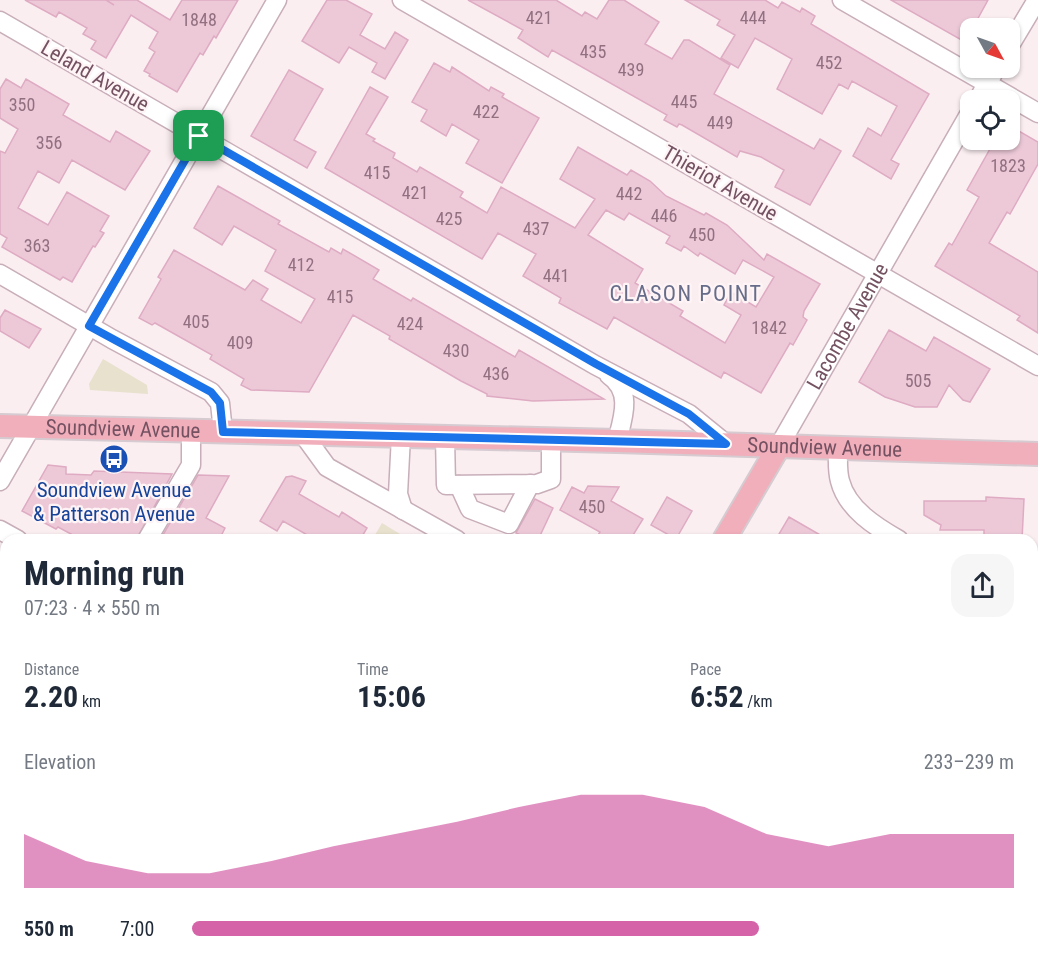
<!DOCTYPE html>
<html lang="en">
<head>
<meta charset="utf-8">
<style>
	:root { --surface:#fff; --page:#f6f6f7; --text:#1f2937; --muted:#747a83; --accent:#d563a8 }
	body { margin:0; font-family:"Roboto Condensed",sans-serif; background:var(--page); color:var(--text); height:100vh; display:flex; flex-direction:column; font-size:22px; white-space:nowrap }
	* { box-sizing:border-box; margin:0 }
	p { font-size:20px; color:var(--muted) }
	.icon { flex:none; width:33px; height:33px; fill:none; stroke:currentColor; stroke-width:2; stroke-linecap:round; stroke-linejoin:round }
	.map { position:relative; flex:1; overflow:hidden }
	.sheet { position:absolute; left:0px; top:534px; width:1038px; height:429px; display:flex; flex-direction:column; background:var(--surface); border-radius:18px 18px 0 0; box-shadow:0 2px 4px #0004 }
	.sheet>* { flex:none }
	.needle { width:39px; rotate:130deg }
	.controls { position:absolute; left:960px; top:18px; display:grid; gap:12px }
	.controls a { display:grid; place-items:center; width:60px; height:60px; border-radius:12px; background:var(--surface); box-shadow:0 2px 4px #0004; font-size:30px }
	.pin { position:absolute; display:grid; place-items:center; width:51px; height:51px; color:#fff; margin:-26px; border-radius:12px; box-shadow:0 3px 9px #0006 }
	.round { display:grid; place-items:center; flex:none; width:63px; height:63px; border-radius:18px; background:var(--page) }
	.headline { display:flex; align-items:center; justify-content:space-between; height:102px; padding:0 24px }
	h1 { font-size:33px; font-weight:700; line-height:45px }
	.metrics { display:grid; grid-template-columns:repeat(3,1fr); gap:9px; height:102px; padding:6px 24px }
	.metrics div { display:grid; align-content:center }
	.metrics b { font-size:30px; font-weight:700 }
	.metrics small { font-size:16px; font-weight:400 }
	.metrics p { font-size:16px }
	.chart { height:168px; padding:12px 24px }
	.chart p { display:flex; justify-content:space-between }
	.chart svg { width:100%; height:108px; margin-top:6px; fill:var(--accent); opacity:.7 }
	ul { padding:0 24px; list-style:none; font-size:20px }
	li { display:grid; grid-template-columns:96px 72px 1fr; align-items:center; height:45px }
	li i { height:15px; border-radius:8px; background:var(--accent) }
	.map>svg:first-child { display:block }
	.education { fill:#eaedf8 }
	.green { fill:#e8e1cd }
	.building { fill:#edc9d8; stroke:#deabc2; stroke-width:1.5; fill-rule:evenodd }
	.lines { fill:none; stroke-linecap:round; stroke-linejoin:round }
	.minor-casing { stroke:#c8aeb9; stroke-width:21 }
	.major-casing { stroke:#d5cbd0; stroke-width:26 }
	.minor { stroke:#fff; stroke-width:18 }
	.major { stroke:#f1afbc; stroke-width:22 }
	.route-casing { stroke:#fff; stroke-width:12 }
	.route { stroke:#1a73e8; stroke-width:8 }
	.labels { text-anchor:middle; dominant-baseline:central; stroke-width:4.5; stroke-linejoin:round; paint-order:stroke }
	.number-label { font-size:18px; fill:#927080 }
	.street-label { font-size:21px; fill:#745262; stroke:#fef4f6 }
	.transit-label { font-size:21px; fill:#164399; stroke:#fef4f6 }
	.neighbourhood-label { font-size:22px; letter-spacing:1.5px; fill:#666c89; stroke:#fef4f6 }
</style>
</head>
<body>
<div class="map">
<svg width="1038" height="963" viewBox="0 0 1038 963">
	<rect width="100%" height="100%" fill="#fbeef1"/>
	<path class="education" d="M 31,957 L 179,957 L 189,963 L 28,963 Z"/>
	<path class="green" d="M 103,359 L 147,385 L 148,394 L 90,390 L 89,384 Z
		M 382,523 L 410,540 L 372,540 Z
		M 0,851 L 6,854 L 6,955 L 3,963 L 0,963 Z"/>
	<path class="building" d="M 25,0 L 106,0 L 114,5 L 106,0 L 137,0 L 170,20 L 182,0 L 238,0 L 216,38 L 214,36 L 203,55 L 200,53 L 177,92 L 149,76 L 150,74 L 144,71 L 155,52 L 149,48 L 158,32 L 131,15 L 106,58 L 91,49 L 96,41 L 83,34 L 87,28 L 59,12 L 56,17 Z
		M 327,0 L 346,0 L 372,14 L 360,35 L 385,49 L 395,32 L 408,40 L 385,79 L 372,72 L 377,63 L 349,47 L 339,63 L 302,41 Z
		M 468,0 L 556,0 L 582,16 L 585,12 L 597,19 L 609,0 L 624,0 L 659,22 L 645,44 L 672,59 L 684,40 L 689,40 L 730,65 L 714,94 L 814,149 L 820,139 L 841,151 L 810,205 L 775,187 L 784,170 L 761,157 L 740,151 L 737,157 L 682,125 L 679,124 L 677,127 L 664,120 L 667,115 L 552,50 L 548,57 L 518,38 L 523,30 Z
		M 685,0 L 765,0 L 778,8 L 782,2 L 800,12 L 802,8 L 815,16 L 811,24 L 929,94 L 891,160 L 899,164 L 891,179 L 853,156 L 868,128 L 881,136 L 897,106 L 852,81 L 848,89 L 839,84 L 822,114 L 777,89 L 792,59 L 755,38 L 738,68 L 721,58 L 735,35 L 717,25 L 720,20 Z
		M 891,0 L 988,0 L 965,42 Z
		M 434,63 L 450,72 L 452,67 L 489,91 L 491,87 L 504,94 L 502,97 L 539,118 L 502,183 L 466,163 L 479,140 L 452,124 L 446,136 L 421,121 L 427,110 L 412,102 Z
		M 289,70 L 323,89 L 294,140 L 316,152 L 307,168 L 251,136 Z
		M 6,79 L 21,88 L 26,79 L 69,104 L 63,115 L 110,142 L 116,131 L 150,151 L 125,190 L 72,160 L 59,183 L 38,171 L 18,208 L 48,225 L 67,192 L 109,216 L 100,231 L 104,233 L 95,247 L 93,246 L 72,282 L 63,277 L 60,280 L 2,247 L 7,238 L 0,234 L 0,151 L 5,153 L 18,129 L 0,118 L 0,89 Z
		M 370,87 L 388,97 L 366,134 L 375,139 L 373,141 L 395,153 L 393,158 L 417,172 L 420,167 L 463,192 L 460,197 L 487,213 L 501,187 L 575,228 L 595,199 L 560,179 L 578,147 L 627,175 L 631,170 L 650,181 L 666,196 L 704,215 L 706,213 L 727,225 L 764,260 L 767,254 L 820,284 L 804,311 L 803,317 L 807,320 L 793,345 L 790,343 L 761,393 L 724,372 L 721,378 L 614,317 L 607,329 L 559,303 L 561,298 L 523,276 L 536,254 L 498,233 L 482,259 L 325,168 ZM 606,210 L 624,220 L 629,213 L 670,236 L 666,243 L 681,251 L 684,246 L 698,256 L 700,253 L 735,274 L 743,260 L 774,277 L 756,307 L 731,292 L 724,305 L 741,315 L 725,343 L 680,316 L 683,311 L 635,283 L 643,269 L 588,235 Z
		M 1010,126 L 1038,142 L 1038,164 L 1010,214 L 1007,212 L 989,243 L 1038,272 L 1038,333 L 1017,320 L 1020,316 L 935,266 L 949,243 L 952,245 L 979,197 L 967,190 L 995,140 L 1010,140 Z
		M 218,186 L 280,221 L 278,224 L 329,252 L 331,248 L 341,254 L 343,249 L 379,270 L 373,279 L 411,301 L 413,298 L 515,357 L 519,350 L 604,399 L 533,401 L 487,396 L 487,394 L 461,381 L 389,339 L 390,336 L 353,315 L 309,392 L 251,390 L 241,385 L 244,379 L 210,359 L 212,355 L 155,323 L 152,325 L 139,318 L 161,279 L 158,277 L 174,250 L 245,290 L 253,280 L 268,289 L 261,300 L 301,323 L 315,299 L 265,271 L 276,250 L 234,226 L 222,245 L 194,228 Z
		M 5,310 L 41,329 L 29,348 L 0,331 L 0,318 Z
		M 889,330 L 926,351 L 934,337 L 990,369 L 970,402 L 963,400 L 949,385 L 937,407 L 915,407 L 885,397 L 859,382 Z
		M 48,465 L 66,467 L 66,474 L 91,475 L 94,471 L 172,474 L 136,540 L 82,540 L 58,527 L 56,529 L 22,511 Z
		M 198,475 L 229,476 L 206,518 L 225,528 L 219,540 L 160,540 Z
		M 292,476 L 306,481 L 299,494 L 339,517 L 342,512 L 367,528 L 360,540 L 316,540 L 283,521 L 277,531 L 260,521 L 286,477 Z
		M 588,486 L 619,487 L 611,501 L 643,519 L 630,540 L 595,540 L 600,532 L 560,510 L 572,487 L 584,493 Z
		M 667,497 L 692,511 L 676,539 L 651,525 Z
		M 986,497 L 1024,499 L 1022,540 L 984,540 L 984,530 L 940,530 L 941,525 L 924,515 L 924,501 L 986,501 Z
		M 535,499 L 553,508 L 538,540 L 532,540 L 516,533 Z
		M 789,517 L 829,540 L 789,540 L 779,534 Z"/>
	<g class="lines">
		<g class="minor-casing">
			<g id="minor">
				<path d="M 402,0 L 1038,366"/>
				<path d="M 842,0 L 1038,113"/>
				<path d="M 0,21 L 595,365 L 689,414 L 726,444"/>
				<path d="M 1010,45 L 1037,0"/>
				<path d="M 978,100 L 996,68"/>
				<path d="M 0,274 L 112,339 L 211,392 L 220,403 L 223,432"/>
				<path d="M 609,375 C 633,391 623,418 617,441"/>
				<path d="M 303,434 L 327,467 L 457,540"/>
				<path d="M 401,436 L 398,494 L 403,510"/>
				<path d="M 445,437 L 446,485 L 537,484 L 551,479 L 551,439"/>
				<path id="s1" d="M 779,446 L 970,113"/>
				<path d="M 838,448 C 838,459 837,471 840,481 C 847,509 876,527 899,540"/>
				<path d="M 0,481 L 277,0"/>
				<path d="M 459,485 L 470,509 L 509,524 L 530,484"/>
				<path d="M 0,530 L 18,540"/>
				<path d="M 147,540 L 191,465 L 191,432"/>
				<path d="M 1032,616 L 1038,620"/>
				<path d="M 1032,869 L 1038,872"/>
				<path d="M 746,957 L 757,963"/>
			</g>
		</g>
		<g class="major-casing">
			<g id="major">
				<path id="s2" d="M 0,426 L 617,441 L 1038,454"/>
				<path d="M 724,540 L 779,446"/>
				<path d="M 0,800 L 6,803"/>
				<path d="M 273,957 L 284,963"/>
				<path d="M 480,963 L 483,957"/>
			</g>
		</g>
		<use href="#minor" class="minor"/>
		<use href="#major" class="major"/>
	</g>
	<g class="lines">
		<g class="route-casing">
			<path id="route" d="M 199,136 L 596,364 L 689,414 L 726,444 L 223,432 L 220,403 L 211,392 L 89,326 Z"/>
		</g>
		<use href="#route" class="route"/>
	</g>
	<defs>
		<g id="bus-disc" transform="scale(1.5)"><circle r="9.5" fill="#1a4fb4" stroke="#fef4f6"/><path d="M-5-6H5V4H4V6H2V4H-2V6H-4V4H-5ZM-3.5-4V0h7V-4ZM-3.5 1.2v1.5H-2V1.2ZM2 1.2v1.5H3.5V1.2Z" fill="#fff"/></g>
	</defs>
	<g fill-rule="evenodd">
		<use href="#bus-disc" x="114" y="459"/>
	</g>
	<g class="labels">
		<g class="number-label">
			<text x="539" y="17">421</text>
			<text x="753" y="17">444</text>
			<text x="199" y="19">1848</text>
			<text x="593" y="51">435</text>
			<text x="829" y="62">452</text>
			<text x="631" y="69">439</text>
			<text x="684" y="101">445</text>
			<text x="22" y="104">350</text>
			<text x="486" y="111">422</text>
			<text x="720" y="122">449</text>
			<text x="49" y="142">356</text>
			<text x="1008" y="165">1823</text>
			<text x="377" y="172">415</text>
			<text x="415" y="192">421</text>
			<text x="629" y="193">442</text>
			<text x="664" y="215">446</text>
			<text x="449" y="218">425</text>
			<text x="536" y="228">437</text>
			<text x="702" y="234">450</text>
			<text x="37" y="245">363</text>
			<text x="301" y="264">412</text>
			<text x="556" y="275">441</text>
			<text x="340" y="296">415</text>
			<text x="196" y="321">405</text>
			<text x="410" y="323">424</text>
			<text x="769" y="327">1842</text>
			<text x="240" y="342">409</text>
			<text x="456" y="350">430</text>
			<text x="496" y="373">436</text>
			<text x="918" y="380">505</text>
			<text x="592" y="506">450</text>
		</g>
		<g class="street-label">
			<text transform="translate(95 76) rotate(30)">Leland Avenue</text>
			<text transform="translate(720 183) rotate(30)">Thieriot Avenue</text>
			<text stroke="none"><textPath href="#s1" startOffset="138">Lacombe Avenue</textPath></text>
			<text stroke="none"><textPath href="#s2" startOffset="123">Soundview Avenue</textPath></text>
			<text stroke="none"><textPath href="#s2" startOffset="825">Soundview Avenue</textPath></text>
		</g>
		<g class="transit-label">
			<text x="114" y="490">Soundview Avenue<tspan x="114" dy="24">&amp; Patterson Avenue</tspan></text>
		</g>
		<g class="neighbourhood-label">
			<text x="686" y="293">CLASON POINT</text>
		</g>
	</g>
</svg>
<div class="controls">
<a><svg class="needle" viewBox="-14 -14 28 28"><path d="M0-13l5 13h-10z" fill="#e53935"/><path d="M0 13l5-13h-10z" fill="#747a83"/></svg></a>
<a><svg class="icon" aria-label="locate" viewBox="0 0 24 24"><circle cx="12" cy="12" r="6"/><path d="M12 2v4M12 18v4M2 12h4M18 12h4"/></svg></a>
</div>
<div class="pin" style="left:199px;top:136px;background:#1e9e55"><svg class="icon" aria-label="arrive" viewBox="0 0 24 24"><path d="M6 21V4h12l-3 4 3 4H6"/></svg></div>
<section class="sheet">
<div class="headline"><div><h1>Morning run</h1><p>07:23 · 4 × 550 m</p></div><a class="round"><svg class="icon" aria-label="share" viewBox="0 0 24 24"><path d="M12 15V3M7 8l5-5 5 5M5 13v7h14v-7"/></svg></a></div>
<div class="metrics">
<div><p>Distance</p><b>2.20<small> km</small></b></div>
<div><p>Time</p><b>15:06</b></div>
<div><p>Pace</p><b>6:52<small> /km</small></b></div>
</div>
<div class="chart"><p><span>Elevation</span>233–239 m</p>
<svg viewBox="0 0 160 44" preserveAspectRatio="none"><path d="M0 44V22L10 33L20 38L30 38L40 33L50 27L60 22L70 17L80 11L90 6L100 6L110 11L120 22L130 27L140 22L150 22L160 22V44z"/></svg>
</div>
<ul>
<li><b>550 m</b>7:00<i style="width:69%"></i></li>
</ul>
</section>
</div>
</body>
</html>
